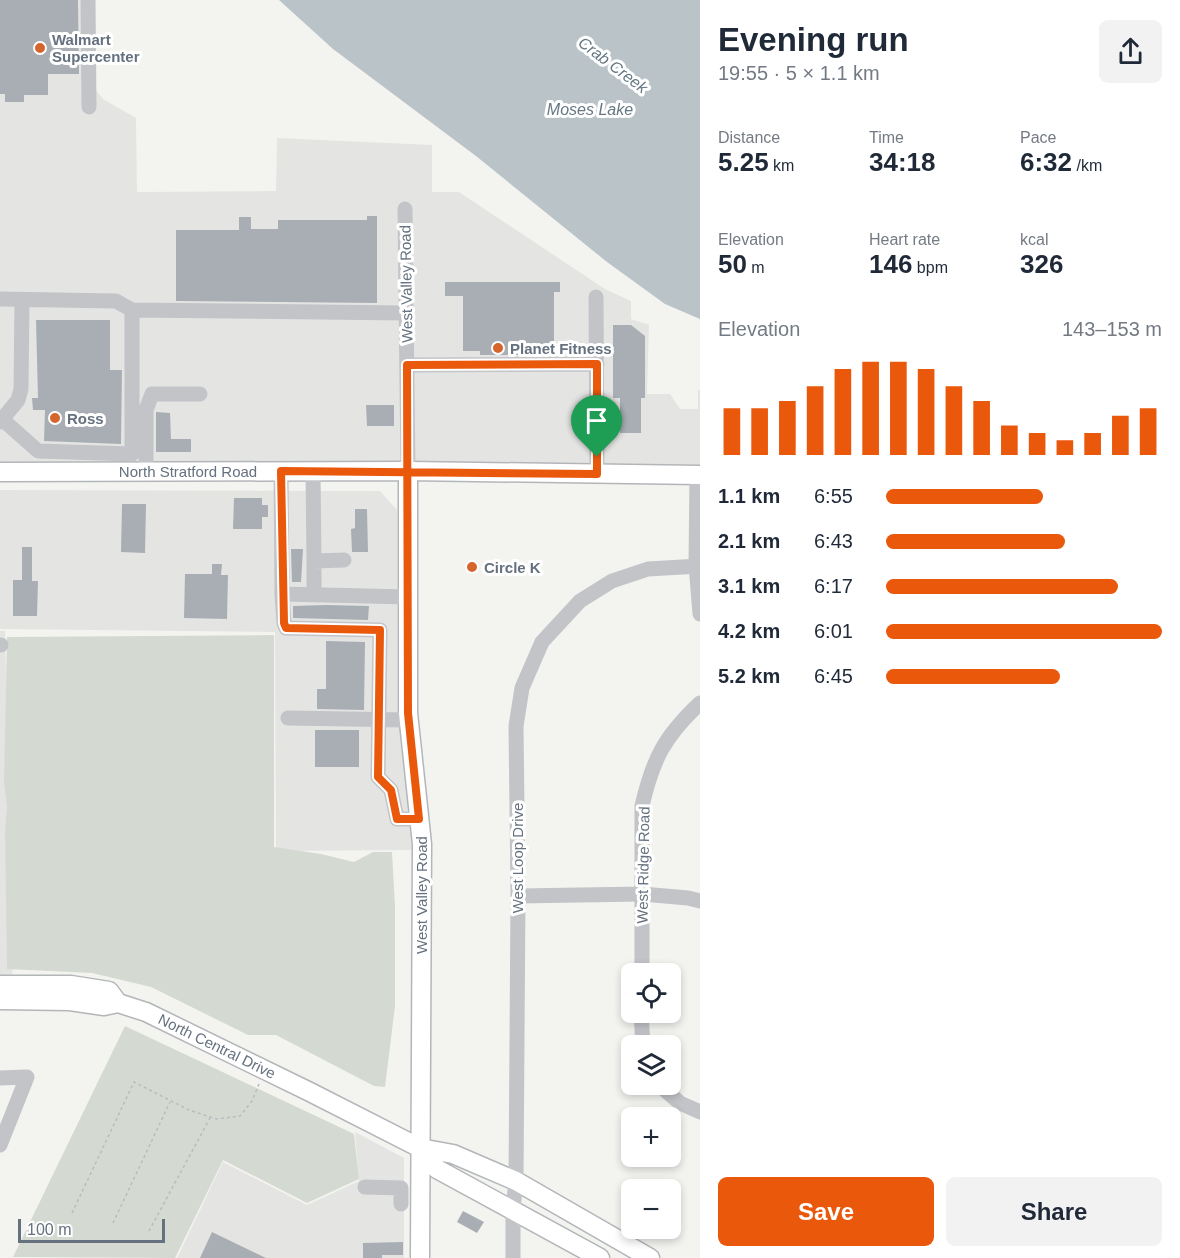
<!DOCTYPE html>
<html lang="en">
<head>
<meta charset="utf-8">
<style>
	:root { --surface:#fff; --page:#f2f2f3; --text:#1f2937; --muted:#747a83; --accent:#ea580c }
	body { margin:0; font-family:Arial,sans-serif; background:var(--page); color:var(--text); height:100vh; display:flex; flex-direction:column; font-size:22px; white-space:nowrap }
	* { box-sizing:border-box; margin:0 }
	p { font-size:20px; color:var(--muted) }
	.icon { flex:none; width:33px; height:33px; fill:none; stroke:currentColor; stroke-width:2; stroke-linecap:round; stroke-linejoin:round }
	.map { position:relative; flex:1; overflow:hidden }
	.drawer { display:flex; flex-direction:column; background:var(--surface); width:480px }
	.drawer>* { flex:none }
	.fabs { position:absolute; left:621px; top:963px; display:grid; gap:12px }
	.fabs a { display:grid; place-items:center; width:60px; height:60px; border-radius:9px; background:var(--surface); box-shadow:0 3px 9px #0003; font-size:30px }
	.scale { position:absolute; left:18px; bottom:15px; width:147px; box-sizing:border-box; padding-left:6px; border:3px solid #65717f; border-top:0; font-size:16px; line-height:21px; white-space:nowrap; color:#65717f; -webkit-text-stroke:4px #fff; paint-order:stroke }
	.pin { position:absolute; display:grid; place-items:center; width:51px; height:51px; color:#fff; margin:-62px -26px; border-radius:50% 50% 50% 0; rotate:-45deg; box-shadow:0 0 6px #0007 }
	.pin .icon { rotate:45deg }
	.round { display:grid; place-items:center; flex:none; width:63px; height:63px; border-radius:9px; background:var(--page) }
	.head { display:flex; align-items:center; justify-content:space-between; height:102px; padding:0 18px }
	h1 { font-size:33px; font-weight:700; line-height:45px }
	.stats { display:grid; grid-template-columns:repeat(3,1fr); gap:9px; height:102px; padding:6px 18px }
	.stats div { display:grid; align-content:center }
	.stats b { font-size:26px; font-weight:700 }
	.stats small { font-size:16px; font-weight:400 }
	.stats p { font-size:16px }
	.chart { height:168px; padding:12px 18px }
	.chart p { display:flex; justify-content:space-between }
	.chart svg { width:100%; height:108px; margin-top:6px; stroke:var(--accent); stroke-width:6 }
	.action { display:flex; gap:12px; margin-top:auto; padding:12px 18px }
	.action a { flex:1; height:69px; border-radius:9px; background:var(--accent); color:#fff; font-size:24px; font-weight:700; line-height:69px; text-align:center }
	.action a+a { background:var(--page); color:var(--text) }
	ul { padding:0 18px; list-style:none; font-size:20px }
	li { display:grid; grid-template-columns:96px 72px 1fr; align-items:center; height:45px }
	li i { height:15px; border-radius:8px; background:var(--accent) }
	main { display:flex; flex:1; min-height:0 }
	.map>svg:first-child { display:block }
	.built { fill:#e4e5e3 }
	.green { fill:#d4dad1 }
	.water { fill:#b9c3c8 }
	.building { fill:#a8aeb3 }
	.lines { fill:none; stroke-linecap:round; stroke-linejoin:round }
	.major-casing { stroke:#b3b6b9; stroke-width:21 }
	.path { stroke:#b9bbbd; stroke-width:1.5; stroke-dasharray:3 3; stroke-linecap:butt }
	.minor { stroke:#c2c4c8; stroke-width:15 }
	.major { stroke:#fff; stroke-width:18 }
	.route-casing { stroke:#fff; stroke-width:12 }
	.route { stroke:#ea580c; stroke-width:8 }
	.poi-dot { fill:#d6652d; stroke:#fff; stroke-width:2 }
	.labels { text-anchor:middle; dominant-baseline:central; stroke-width:6; stroke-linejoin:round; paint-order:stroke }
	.poi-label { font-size:15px; font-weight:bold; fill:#65717f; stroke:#fff; text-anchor:start }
	.street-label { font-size:15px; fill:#65717f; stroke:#fff }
	.water-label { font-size:16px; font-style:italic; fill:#657883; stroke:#fff }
</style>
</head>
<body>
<main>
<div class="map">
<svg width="700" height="1258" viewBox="0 0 700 1258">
	<rect width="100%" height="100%" fill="#f3f4f0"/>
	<path class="built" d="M 0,0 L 95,0 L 95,89 L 103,99 L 136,118 L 137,192 L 276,191 L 277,138 L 432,145 L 432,192 L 459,192 L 605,289 L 631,301 L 631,319 L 649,325 L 647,394 L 670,394 L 680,409 L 698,409 L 698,390 L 700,390 L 700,478 L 0,472 Z
		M 0,490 L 380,491 L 397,510 L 397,708 L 410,803 L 412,850 L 276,851 L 275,632 L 0,629 Z
		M 0,631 L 5,631 L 13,1000 L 0,1000 Z
		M 355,1132 L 404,1158 L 404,1258 L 177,1258 L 223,1162 L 307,1205 L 359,1181 Z"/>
	<path class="green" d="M 274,635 L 274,847 L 321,854 L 354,862 L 373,852 L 392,852 L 395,906 L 395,1006 L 385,1087 L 374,1086 L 276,1035 L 248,1035 L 151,987 L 92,973 L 7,969 L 5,833 L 7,806 L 4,783 L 7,637 Z
		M 125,1026 L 354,1134 L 359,1179 L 307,1203 L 223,1160 L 175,1258 L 13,1257 Z"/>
	<path class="water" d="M 279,0 L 700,0 L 700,319 L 665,304 L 607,262 L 476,156 L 333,49 Z"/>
	<path class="building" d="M 0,0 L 78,0 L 79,74 L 48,74 L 48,95 L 24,95 L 24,102 L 5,102 L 5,94 L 0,94 Z
		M 367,216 L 377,216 L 377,303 L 176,301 L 176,230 L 239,230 L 239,217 L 251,217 L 251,229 L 278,229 L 278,220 L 367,220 Z
		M 445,282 L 560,282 L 560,292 L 554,292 L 554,350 L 523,350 L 523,355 L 480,355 L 480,351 L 463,351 L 463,296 L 445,296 Z
		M 36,320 L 110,320 L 110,370 L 122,370 L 121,444 L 44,441 L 45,410 L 33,410 L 32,398 L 38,398 Z
		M 613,325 L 631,325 L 645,336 L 645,398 L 641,398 L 641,433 L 620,433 L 620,398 L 613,398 Z
		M 366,405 L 394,405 L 394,426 L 367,426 Z
		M 156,412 L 170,413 L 171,439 L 191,439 L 191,452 L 156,452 Z
		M 234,498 L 262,498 L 262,505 L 268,505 L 268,517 L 262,517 L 262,529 L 233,529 Z
		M 122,504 L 146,504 L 145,553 L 121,552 Z
		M 355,509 L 367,509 L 368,552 L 352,552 L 351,529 L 355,528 Z
		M 22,547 L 32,547 L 32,581 L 38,581 L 37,616 L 13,616 L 13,580 L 22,580 Z
		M 291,549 L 303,549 L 301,582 L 292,582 Z
		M 212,564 L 222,564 L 221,575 L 228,575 L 227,619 L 184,618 L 185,574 L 212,574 Z
		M 326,605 L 369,606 L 368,620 L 293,618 L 293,606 Z
		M 326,641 L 365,642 L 364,710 L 317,709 L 317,689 L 326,689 Z
		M 315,730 L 359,730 L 359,767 L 315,767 Z
		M 463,1211 L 484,1222 L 477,1233 L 457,1222 Z
		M 212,1232 L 266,1258 L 200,1258 Z
		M 403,1242 L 403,1255 L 382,1255 L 382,1258 L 363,1258 L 363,1243 Z"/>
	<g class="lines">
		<g class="major-casing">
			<path id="major" d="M 408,471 L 408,713 L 422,844 L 420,1258
				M 0,472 L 408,471 L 700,475
				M 0,985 L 71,985 L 109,991 L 118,1003
				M 0,1000 L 70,1001 L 104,1006 L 118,1003 L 146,1012 L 310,1092 L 420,1148 L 453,1154 L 516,1181 L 650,1258
				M 420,1148 L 437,1169 L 600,1258"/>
		</g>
		<path class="path" d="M 72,1213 L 134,1082 L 189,1110 L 210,1117 L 217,1119 L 240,1116 L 252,1101 L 259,1084
			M 113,1223 L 170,1102
			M 149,1231 L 210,1118"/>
		<path class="minor" d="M 88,0 L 89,107
			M 405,209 L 408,471
			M 596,297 L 597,474
			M 0,299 L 116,301 L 132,310 L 406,313
			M 407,365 L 597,364
			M 2,419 L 38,451 L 132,454 L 132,310
			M 0,422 L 18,400 L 21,389 L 22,300
			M 146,471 L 146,410 L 152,394 L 200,394
			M 281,471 L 282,594
			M 313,471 L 314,561 L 344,560
			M 697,474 L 696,565 L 700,614
			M 314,594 L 314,561
			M 409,597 L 282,594 L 284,623 L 286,628 L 380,630 L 378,777 L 391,790 L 397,819 L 419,819
			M 0,645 L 1,645
			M 288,718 L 409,720
			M 518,896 L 642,894 L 688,898 L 700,901
			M 642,974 L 642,806 C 653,758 665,736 700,703
			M 641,1012 L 643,1046
			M 0,1078 L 27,1077 L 0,1145
			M 658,1084 L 680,1103 L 700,1112
			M 365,1187 L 401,1188 L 401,1204
			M 513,1258 L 513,1209 L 516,1181 L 518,896 L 516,726 L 522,688 L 542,642 L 580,601 L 612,581 L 648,569 L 700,566"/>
		<use href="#major" class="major"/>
	</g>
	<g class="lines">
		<g class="route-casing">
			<path id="route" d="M 597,457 L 597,474 L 281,471 L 284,623 L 286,628 L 380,630 L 378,777 L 391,790 L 397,819 L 419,819 L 408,713 L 407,365 L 597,364 L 597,457"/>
		</g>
		<use href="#route" class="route"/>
	</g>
	<g class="poi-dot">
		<circle cx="40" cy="48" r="6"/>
		<circle cx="498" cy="348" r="6"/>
		<circle cx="55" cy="418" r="6"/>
		<circle cx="472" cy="567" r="6"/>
	</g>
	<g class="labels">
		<g class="poi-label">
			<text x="52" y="39">Walmart<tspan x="52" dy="17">Supercenter</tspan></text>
			<text x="510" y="348">Planet Fitness</text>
			<text x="67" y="418">Ross</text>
			<text x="484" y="567">Circle K</text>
		</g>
		<g class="street-label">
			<text transform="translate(406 284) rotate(-91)">West Valley Road</text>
			<text x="188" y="471">North Stratford Road</text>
			<text transform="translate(517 858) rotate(-90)">West Loop Drive</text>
			<text transform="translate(643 865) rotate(-89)">West Ridge Road</text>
			<text transform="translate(421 895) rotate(-90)">West Valley Road</text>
			<text transform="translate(217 1046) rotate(26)">North Central Drive</text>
		</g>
		<g class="water-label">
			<text transform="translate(613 65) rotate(37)">Crab Creek</text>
			<text x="590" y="109">Moses Lake</text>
		</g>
	</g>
</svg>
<div class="fabs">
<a><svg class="icon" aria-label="locate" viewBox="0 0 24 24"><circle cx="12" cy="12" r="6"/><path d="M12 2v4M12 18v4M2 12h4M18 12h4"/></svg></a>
<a><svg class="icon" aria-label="layers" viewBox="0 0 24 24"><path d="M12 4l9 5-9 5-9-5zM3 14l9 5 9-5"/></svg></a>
<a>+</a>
<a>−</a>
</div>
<div class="scale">100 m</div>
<div class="pin" style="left:597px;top:457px;background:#1e9e55"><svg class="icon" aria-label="arrive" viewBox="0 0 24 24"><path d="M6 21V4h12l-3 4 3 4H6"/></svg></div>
</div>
<section class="drawer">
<div class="head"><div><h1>Evening run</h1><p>19:55 · 5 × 1.1 km</p></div><a class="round"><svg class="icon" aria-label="share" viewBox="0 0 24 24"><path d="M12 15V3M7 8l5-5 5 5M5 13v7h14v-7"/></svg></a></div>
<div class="stats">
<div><p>Distance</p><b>5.25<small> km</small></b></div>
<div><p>Time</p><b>34:18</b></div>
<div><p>Pace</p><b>6:32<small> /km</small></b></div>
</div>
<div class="stats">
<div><p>Elevation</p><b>50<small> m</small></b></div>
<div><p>Heart rate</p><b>146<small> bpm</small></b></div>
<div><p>kcal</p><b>326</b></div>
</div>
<div class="chart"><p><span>Elevation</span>143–153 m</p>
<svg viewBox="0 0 160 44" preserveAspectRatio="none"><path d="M5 44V25M15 44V25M25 44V22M35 44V16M45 44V9M55 44V6M65 44V6M75 44V9M85 44V16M95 44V22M105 44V32M115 44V35M125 44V38M135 44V35M145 44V28M155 44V25"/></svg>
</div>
<ul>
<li><b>1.1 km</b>6:55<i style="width:57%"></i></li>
<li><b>2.1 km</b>6:43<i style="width:65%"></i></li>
<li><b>3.1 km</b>6:17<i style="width:84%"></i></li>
<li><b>4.2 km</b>6:01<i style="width:100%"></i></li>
<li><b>5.2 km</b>6:45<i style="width:63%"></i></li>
</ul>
<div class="action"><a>Save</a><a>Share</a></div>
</section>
</main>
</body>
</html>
